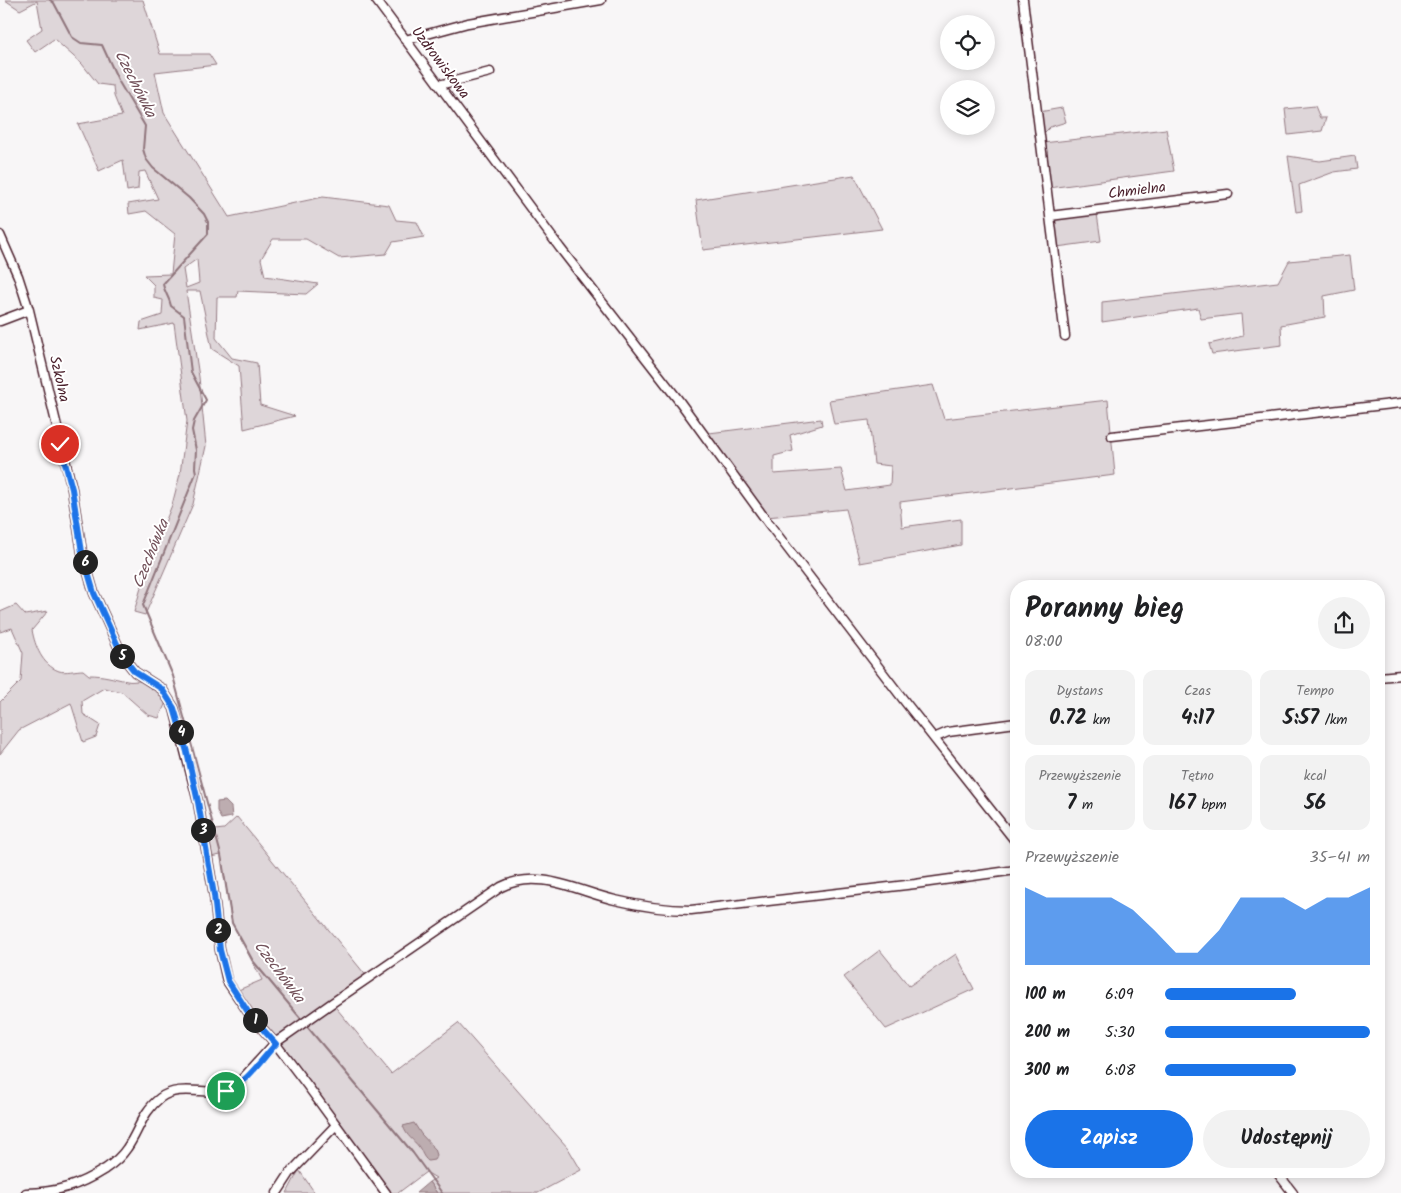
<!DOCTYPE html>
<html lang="pl">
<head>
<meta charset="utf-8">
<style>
	:root { --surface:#fff; --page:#f2f2f2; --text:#202124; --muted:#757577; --accent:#1a73e8 }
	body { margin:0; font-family:Kalam,sans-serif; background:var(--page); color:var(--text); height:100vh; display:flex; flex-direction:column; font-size:19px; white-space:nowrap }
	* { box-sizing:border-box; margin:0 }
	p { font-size:16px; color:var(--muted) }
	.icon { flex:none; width:28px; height:28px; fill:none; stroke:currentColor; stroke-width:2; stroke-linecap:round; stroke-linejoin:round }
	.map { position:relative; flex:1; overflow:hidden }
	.panel { position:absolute; left:1010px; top:580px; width:375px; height:598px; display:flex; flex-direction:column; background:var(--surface); border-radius:20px; box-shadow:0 2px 12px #0003 }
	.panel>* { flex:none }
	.fabs { position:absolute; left:940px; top:15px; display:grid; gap:10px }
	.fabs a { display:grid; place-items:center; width:55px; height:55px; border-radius:50%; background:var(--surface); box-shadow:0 2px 12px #0003; font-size:25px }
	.pin { position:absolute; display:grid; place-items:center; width:42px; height:42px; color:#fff; margin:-21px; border:2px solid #fff; border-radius:50%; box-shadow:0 1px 5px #0007 }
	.km { position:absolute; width:25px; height:25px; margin:-12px; border-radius:50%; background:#222; color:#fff; font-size:14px; line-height:25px; text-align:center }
	.round { display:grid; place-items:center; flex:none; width:52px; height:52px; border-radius:26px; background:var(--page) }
	.head { display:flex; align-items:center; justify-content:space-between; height:85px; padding:0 15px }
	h1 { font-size:28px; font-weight:700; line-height:38px }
	.metrics { display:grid; grid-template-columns:repeat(3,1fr); gap:8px; height:85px; padding:5px 15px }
	.metrics div { display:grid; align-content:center; border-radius:12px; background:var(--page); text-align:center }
	.metrics b { font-size:21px; font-weight:700 }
	.metrics small { font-size:14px; font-weight:400 }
	.metrics p { font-size:14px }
	.chart { height:140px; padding:10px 15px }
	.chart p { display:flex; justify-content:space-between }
	.chart svg { width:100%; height:90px; margin-top:5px; fill:var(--accent); opacity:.7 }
	.action { display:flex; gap:10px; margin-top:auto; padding:10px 15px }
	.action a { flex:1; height:58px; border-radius:30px; background:var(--accent); color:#fff; font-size:20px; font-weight:700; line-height:58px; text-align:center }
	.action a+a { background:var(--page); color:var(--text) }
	ul { padding:0 15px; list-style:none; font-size:16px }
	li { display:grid; grid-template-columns:80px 60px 1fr; align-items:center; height:38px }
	li i { height:12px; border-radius:6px; background:var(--accent) }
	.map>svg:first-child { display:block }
	.green { fill:#ded6d9; stroke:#947a82; fill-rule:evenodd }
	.water { fill:#bdadb0; stroke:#8f747b }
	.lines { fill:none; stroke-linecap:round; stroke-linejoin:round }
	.stream { stroke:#8f747b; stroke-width:2 }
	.minor-casing { stroke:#4a1f2b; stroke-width:11 }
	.minor { stroke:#fff; stroke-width:8 }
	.route-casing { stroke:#fff; stroke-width:10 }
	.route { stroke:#1a73e8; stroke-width:6 }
	.labels { text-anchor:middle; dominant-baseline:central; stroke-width:4; stroke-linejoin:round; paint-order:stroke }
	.street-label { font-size:15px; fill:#4a1f2b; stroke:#fff }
	.water-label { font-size:16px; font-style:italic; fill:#72515a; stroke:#fff }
</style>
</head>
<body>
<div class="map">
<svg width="1401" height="1193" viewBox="0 0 1401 1193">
	<rect width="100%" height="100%" fill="#f8f6f7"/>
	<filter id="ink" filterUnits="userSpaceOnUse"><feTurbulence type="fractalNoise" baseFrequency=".02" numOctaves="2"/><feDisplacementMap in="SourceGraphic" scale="10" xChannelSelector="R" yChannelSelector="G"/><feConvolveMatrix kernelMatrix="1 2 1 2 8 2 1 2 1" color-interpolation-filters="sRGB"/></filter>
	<g filter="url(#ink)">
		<path class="green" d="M 5,0 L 143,0 L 160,54 L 209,54 L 216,65 L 155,72 L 164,113 L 229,217 L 323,197 L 389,205 L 396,220 L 417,222 L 424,237 L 393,242 L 386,254 L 339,258 L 306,239 L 273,239 L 261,259 L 265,276 L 318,284 L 306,294 L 238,291 L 237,297 L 217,297 L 216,338 L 232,358 L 257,363 L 260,405 L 295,416 L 244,429 L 239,366 L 212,349 L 200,291 L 186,291 L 199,377 L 206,446 L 193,504 L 145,615 L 134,612 L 147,567 L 172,505 L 180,474 L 187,421 L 174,323 L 140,330 L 141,322 L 162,315 L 163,300 L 154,298 L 154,285 L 144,275 L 171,274 L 175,234 L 146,211 L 129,214 L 128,204 L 158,199 L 145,171 L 139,172 L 138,189 L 127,191 L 123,160 L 99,171 L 78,124 L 122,116 L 114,96 L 113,86 L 98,84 L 82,64 L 54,39 L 35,52 L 26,40 L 42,29 L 37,1 L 20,10 ZM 197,259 L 199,283 L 186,288 L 183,269 Z
			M 1315,106 L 1320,118 L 1326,118 L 1322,131 L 1288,135 L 1285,109 Z
			M 1062,108 L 1066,122 L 1050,127 L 1042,135 L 1039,112 Z
			M 1166,129 L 1174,171 L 1049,188 L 1043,143 Z
			M 1288,156 L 1320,161 L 1355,156 L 1357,169 L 1334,172 L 1299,185 L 1302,211 L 1296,212 Z
			M 854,175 L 882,229 L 703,250 L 696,200 Z
			M 1097,214 L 1101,241 L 1057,247 L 1053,219 Z
			M 1350,255 L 1354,290 L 1324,296 L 1325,317 L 1281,325 L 1282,345 L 1212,354 L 1209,344 L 1243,336 L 1241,314 L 1201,319 L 1198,308 L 1102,322 L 1102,302 L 1278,282 L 1289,261 Z
			M 933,385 L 944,419 L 1108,400 L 1115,475 L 900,502 L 902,527 L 961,519 L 961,545 L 860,563 L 846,509 L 767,517 L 709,433 L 821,419 L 822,425 L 790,435 L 793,451 L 774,456 L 774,474 L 841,469 L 847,491 L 890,485 L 891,466 L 874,464 L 869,420 L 834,424 L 829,400 Z
			M 16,605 L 25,615 L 48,611 L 32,630 C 35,646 42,665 59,671 C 65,673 76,670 83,670 L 89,675 C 104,675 112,678 127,681 C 131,682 135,681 139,681 C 151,681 160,691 167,700 L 159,718 L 148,715 L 122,692 L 104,688 L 82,701 L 83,714 L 100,725 L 96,737 L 83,742 L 71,703 L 19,730 L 0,754 L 0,702 L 21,681 L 23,653 L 12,628 L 0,632 L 0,612 Z
			M 237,817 L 368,978 L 332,1003 L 391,1074 L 458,1023 L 568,1148 L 581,1170 L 538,1193 L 437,1193 L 429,1182 L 436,1178 L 426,1172 L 398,1193 L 387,1193 L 236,991 L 262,980 L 232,923 L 221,855 L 210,857 L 206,831 L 224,829 Z
			M 880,950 L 909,986 L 956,954 L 974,989 L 886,1029 L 844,977 Z
			M 299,1170 L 315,1193 L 287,1193 Z"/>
		<path class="water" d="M 225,801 L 231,807 L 232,817 L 221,819 L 217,811 L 217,802 Z
			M 414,1123 L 421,1134 L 435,1149 L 437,1155 L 434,1160 L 428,1161 C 423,1157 422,1152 419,1147 C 413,1139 407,1137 403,1126 Z
			M 429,1182 L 437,1193 L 416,1193 Z"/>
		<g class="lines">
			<path class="stream" d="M 50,0 L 54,3 L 72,37 L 81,43 L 102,45 L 119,82 L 145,126 L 143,149 L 146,159 L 153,168 L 189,198 L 204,214 L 208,222 L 208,234 L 163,284 C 164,292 169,296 171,306 L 184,316 L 191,372 L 206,400 L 194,421 L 192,430 L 196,450 L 195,468 L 196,473 L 143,605 L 173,676 L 221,855 L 232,923 L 253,961 L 302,1020
				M 305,1024 L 413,1153 L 442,1193"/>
			<g class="minor-casing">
				<path id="minor" d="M 376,0 L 560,248 L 680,402 L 769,524 L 906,703 L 1016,842
					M 1023,0 L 1065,336
					M 405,40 L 468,23 L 601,0
					M 439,85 L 490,72
					M 1050,216 L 1228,194
					M 0,235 L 18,276 L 29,310 L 72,489 L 82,552 L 94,593 L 123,657 L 135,672 L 162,689 L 174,708 L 198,802 L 214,895 L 220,950 L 227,981 L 250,1015 L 275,1043 L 307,1085 L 386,1193
					M 0,321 L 29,310
					M 1112,436 L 1401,403
					M 1379,677 L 1401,675
					M 934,738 L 948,732 L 1016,723
					M 1276,1171 L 1293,1193
					M 26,1193 C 58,1192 78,1186 105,1169 C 114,1163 121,1157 127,1148 C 139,1131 142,1112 160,1098 C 181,1082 211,1098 234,1088 L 275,1043 L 332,1003 L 501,887 C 539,868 577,891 615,900 C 640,906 665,910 691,910 L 915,884 L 1016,870
					M 277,1193 L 290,1173 L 336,1125"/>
			</g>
			<use href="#minor" class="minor"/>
		</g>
	</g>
	<g class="lines" filter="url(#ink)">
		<g class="route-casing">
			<path id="route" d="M 60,444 L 72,489 L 82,552 L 94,593 L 123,657 L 135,672 L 162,689 L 174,708 L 187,752 L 198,802 L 214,895 L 220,950 L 228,981 L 250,1015 L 276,1044 C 261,1060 247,1083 226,1091"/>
		</g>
		<use href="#route" class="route"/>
	</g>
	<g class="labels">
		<g class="street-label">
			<text transform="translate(440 63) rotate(53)">Uzdrowiskowa</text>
			<text transform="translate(1137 191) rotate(-7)">Chmielna</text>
			<text transform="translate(59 379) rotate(77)">Szkolna</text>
		</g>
		<g class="water-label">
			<text transform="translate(135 84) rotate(63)">Czechówka</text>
			<text transform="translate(151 554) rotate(-68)">Czechówka</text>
			<text transform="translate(279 972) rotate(53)">Czechówka</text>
		</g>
	</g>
</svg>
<div class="fabs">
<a><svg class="icon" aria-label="locate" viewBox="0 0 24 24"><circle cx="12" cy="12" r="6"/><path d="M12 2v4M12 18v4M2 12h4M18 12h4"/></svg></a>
<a><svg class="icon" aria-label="layers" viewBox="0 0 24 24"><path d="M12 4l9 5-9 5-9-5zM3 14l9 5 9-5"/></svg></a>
</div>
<div class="pin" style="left:226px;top:1091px;background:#1e9e55"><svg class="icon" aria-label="arrive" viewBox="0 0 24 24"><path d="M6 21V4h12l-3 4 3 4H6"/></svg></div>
<div class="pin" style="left:60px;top:444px;background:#d93025"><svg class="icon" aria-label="check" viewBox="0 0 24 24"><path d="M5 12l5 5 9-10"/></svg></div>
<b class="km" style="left:255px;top:1020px">1</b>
<b class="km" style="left:218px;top:930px">2</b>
<b class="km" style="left:203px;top:830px">3</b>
<b class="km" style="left:181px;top:732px">4</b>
<b class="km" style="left:122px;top:656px">5</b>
<b class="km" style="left:85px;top:562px">6</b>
<section class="panel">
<div class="head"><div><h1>Poranny bieg</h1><p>08:00</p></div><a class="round"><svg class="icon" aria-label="share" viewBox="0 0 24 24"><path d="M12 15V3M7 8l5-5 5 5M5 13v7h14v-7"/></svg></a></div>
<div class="metrics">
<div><p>Dystans</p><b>0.72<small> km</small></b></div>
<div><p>Czas</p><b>4:17</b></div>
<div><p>Tempo</p><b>5:57<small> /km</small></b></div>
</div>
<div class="metrics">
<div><p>Przewyższenie</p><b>7<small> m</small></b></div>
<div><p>Tętno</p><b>167<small> bpm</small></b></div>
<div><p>kcal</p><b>56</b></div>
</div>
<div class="chart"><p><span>Przewyższenie</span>35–41 m</p>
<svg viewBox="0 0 160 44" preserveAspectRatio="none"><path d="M0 44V6L10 11L20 11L30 11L40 11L50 17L60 27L70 38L80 38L90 27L100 11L110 11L120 11L130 17L140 11L150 11L160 6V44z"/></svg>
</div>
<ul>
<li><b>100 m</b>6:09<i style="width:64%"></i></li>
<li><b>200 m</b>5:30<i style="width:100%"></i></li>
<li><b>300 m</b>6:08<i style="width:64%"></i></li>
</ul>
<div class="action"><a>Zapisz</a><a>Udostępnij</a></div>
</section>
</div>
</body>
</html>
